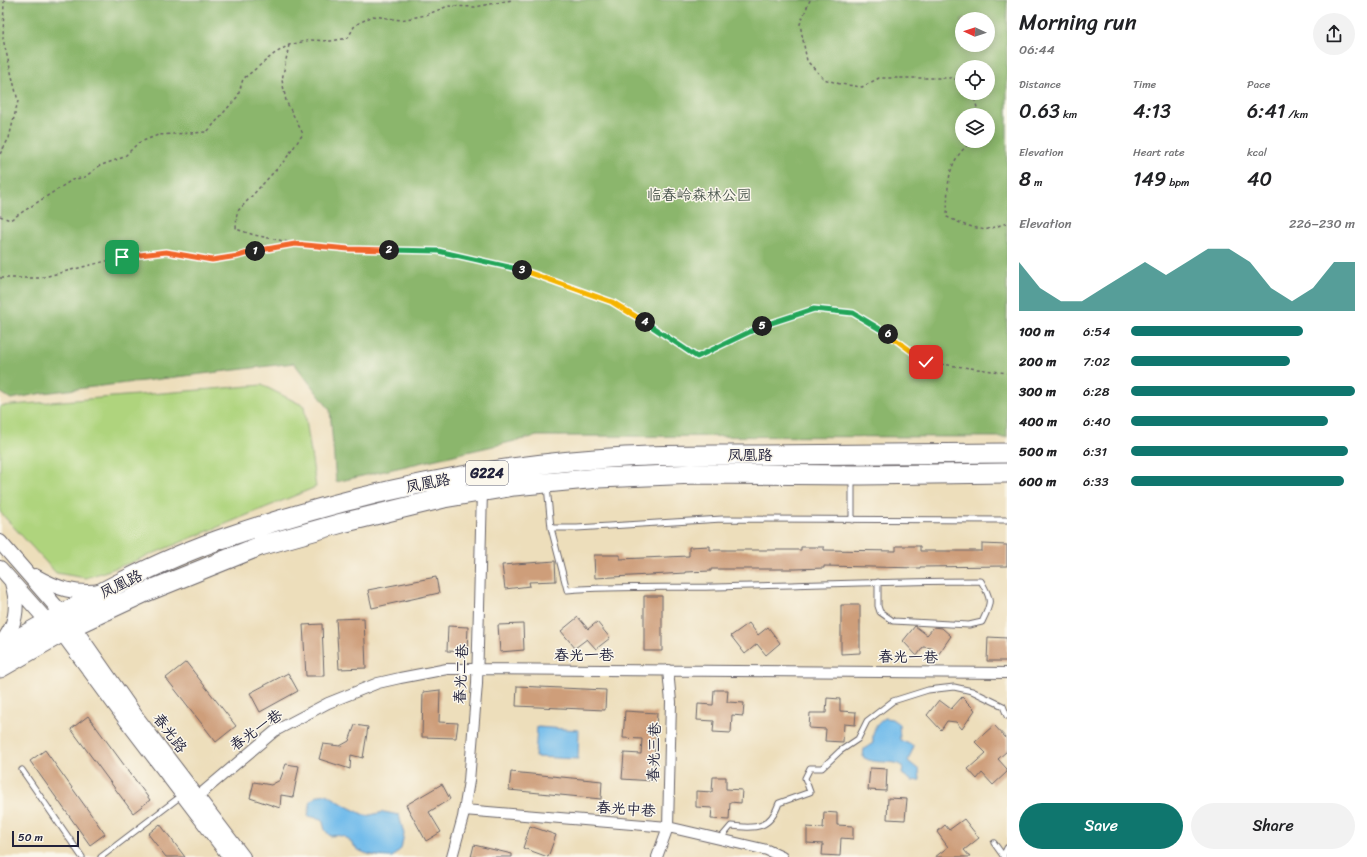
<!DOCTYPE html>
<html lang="en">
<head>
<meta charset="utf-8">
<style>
	:root { --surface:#fff; --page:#f2f2f2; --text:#202124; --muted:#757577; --accent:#0f766e }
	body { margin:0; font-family:Sriracha,"LXGW WenKai TC",sans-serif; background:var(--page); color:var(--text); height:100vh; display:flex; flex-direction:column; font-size:15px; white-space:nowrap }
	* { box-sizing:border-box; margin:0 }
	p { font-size:13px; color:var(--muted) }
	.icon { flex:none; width:22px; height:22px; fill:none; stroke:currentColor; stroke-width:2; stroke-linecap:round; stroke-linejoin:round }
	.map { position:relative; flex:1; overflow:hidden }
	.details { display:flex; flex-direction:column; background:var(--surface); width:360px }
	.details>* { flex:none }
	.needle { width:26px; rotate:273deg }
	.tools { position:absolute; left:955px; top:12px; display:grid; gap:8px }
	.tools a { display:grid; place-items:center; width:40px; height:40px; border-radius:50%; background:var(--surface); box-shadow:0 2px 10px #0003; font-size:20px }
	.scale { position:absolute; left:12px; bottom:10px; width:67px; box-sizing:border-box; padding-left:4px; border:2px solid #22223b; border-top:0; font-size:11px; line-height:14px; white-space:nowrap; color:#22223b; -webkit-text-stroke:3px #fbf7ec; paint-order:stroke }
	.pin { position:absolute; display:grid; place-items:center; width:34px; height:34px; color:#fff; margin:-17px; border-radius:8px; box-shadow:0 2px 6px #0006 }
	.km { position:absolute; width:20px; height:20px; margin:-10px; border-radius:50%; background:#222; color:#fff; font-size:11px; line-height:20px; text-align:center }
	.round { display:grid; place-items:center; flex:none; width:42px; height:42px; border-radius:21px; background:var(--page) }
	.overview { display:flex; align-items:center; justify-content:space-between; height:68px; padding:0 12px }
	h1 { font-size:22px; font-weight:600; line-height:30px }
	.metrics { display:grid; grid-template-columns:repeat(3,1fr); gap:6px; height:68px; padding:4px 12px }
	.metrics div { display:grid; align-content:center }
	.metrics b { font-size:20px; font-weight:600 }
	.metrics small { font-size:11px; font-weight:400 }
	.metrics p { font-size:11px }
	.chart { height:112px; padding:8px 12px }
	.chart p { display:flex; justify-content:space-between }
	.chart svg { width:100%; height:72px; margin-top:4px; fill:var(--accent); opacity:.7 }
	.cta { display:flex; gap:8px; margin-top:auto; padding:8px 12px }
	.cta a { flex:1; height:46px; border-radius:24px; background:var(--accent); color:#fff; font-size:16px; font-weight:600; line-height:46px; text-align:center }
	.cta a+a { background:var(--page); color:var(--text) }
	ul { padding:0 12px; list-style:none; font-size:13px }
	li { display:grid; grid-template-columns:64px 48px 1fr; align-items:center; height:30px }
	li i { height:10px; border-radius:5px; background:var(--accent) }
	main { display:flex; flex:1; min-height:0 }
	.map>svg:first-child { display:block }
	.green { fill:#afd47d; stroke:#687b5c }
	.forest { fill:#8bb66c; stroke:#566c54; fill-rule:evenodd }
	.water { fill:#72bceb; stroke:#4a6f93 }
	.building { fill:#ce9e7a }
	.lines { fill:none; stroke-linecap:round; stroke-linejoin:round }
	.lane-casing { stroke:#696468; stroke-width:7 }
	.street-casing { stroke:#696468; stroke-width:12 }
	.secondary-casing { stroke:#696468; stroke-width:16 }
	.highway-casing { stroke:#696468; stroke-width:21 }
	.path { stroke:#696468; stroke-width:1.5; stroke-dasharray:3 3; stroke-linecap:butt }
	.lane { stroke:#fff; stroke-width:5 }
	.street { stroke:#fff; stroke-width:10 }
	.secondary { stroke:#fff; stroke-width:14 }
	.highway { stroke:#fff; stroke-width:19 }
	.split-1-casing { stroke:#fff; stroke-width:8 }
	.split-2-casing { stroke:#fff; stroke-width:8 }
	.split-3-casing { stroke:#fff; stroke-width:8 }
	.split-4-casing { stroke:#fff; stroke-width:8 }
	.split-5-casing { stroke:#fff; stroke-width:8 }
	.split-6-casing { stroke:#fff; stroke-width:8 }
	.split-7-casing { stroke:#fff; stroke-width:8 }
	.split-1 { stroke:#f0652b; stroke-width:5 }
	.split-2 { stroke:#f0652b; stroke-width:5 }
	.split-3 { stroke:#22a559; stroke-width:5 }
	.split-4 { stroke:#f5b400; stroke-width:5 }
	.split-5 { stroke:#22a559; stroke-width:5 }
	.split-6 { stroke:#22a559; stroke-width:5 }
	.split-7 { stroke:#f5b400; stroke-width:5 }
	.labels { text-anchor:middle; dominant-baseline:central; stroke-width:3; stroke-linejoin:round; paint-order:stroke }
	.shield { fill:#fbf7ec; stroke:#636270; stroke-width:1 }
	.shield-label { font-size:14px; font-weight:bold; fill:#22223b }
	.park-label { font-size:15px; fill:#4c574f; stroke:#fbf7ec }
	.street-label { font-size:15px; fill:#22223b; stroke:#fbf7ec }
</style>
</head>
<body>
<main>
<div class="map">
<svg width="1007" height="857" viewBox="0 0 1007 857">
	<rect width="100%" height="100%" fill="#fbf7ec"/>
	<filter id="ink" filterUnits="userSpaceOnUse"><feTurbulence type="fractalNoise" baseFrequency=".025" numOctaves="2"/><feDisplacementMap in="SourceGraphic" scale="8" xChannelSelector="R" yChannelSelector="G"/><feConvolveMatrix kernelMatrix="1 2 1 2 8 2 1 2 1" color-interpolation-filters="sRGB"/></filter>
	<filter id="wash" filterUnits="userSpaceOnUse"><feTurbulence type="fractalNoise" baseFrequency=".012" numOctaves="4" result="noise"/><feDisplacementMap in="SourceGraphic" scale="16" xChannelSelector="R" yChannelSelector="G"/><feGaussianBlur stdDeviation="0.9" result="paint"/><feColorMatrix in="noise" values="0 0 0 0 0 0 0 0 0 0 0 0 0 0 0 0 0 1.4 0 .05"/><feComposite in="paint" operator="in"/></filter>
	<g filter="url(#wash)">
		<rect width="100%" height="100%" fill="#eddebb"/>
		<path class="green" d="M 262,385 L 304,406 L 316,487 L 130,563 L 86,578 L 56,573 L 0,512 L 0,406 Z"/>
		<path class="forest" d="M 0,0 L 1007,0 L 1007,437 L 537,436 L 336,482 L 330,410 L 294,363 L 43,393 L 11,399 L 0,392 ZM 962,19 L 988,19 L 988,45 L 962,45 ZM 962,67 L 988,67 L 988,93 L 962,93 ZM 962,115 L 988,115 L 988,141 L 962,141 Z"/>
		<path class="water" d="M 885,718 L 892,719 L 899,724 L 900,740 L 914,746 L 908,761 L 919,770 L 920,780 L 912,781 L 902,774 L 903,767 C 893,758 875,766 863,757 L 864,749 L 873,743 C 872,731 875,725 885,718 Z
			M 537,727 L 579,730 L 578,759 L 535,757 Z
			M 327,794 L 346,806 L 366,816 L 384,812 L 399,815 L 404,834 L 401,849 C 398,851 395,855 392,857 C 382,857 363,855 356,848 C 347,838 346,834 330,836 L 325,830 L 322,819 L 308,816 L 311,800 L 319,795 Z"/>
		<g id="blocks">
			<path class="building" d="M 982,544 L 1007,545 L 1007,566 L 920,567 L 920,568 L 824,566 L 824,568 L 796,569 L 711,569 L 711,571 L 685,572 L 685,573 L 595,578 L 594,555 L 620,555 L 620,559 L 689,556 L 689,547 L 710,546 L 710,550 L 801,550 L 801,547 L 824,547 L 824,550 L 896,551 L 896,546 L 920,546 L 920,551 L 982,551 Z
				M 555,561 L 556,581 L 529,582 L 530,586 L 505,589 L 502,565 Z
				M 436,577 L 439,593 L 372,608 L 368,590 Z
				M 644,596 L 662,596 L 662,651 L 644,651 Z
				M 841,605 L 860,605 L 860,653 L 841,654 Z
				M 578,617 L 588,629 L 597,622 L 610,638 L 596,649 L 587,639 L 575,648 L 561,631 Z
				M 364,618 L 366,668 L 339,669 L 336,619 Z
				M 749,623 L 758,635 L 768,627 L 780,643 L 766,655 L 757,644 L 745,654 L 731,636 Z
				M 322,624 L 324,676 L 306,676 L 303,625 Z
				M 523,624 L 524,650 L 500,652 L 498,625 Z
				M 448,626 L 468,627 L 467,652 L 447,651 Z
				M 915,626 L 927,635 L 934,627 L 942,628 L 951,636 L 938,655 L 932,648 L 923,647 L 917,656 L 903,641 Z
				M 988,637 L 1007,638 L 1007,661 L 987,661 Z
				M 186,662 L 236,726 L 216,742 L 166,678 Z
				M 288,673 L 298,691 L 260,712 L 250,693 Z
				M 517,686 L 606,690 L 605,710 L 516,706 Z
				M 440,690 L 439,722 L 458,723 L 456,738 L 422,737 L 423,692 Z
				M 714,690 L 728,690 L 727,702 L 744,703 L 743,716 L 732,715 L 731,733 L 713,732 L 714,721 L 697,720 L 698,704 L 713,705 Z
				M 962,697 L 975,710 L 962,729 L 956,722 L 947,721 L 941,730 L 927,715 L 939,700 L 951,709 Z
				M 827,698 L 840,699 L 840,711 L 856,712 L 855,725 L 844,724 L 843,742 L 825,741 L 826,729 L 809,728 L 810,713 L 826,713 Z
				M 625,711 L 657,713 L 653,781 L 622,779 L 624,753 L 641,754 L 642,739 L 623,738 Z
				M 88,716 L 150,800 L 133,813 L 71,729 Z
				M 355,725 L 368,727 L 363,758 L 351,755 L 350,769 L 319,759 L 323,744 L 340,746 L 349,741 Z
				M 994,725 L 1007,739 L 1007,751 L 998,759 L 1007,769 L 1007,772 L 993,785 L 982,773 L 977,779 L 968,769 L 986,753 L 975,742 Z
				M 45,750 L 105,834 L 90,845 L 30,761 Z
				M 286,764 L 299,766 L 293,797 L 281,795 L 280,808 L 250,798 L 254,782 L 271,785 L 280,780 Z
				M 870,768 L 887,769 L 886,791 L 868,790 Z
				M 511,772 L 602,781 L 601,799 L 509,790 Z
				M 713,777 L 726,777 L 726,789 L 742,790 L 741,803 L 730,802 L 729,820 L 711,819 L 712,808 L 696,807 L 696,791 L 712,792 Z
				M 442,784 L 450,799 L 429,812 L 441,832 L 426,841 L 406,805 Z
				M 888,798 L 907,799 L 905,820 L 887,819 Z
				M 824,812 L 837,813 L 837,825 L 853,826 L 853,839 L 841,838 L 840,856 L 822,855 L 823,844 L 807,843 L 807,827 L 823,828 Z
				M 964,819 L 979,838 L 964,850 L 970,857 L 935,857 L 948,847 L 937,832 L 945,825 L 949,830 Z
				M 160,824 L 185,857 L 166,857 L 148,834 Z
				M 530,826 L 556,835 L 548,857 L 523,848 Z
				M 474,845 L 512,854 L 512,857 L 471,857 Z"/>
		</g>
	</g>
	<g filter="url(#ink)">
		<use href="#blocks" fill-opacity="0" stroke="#696468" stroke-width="1"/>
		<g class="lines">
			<g class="lane-casing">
				<path id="lane" d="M 547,486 L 551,528 L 577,528 L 722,519 L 1007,520
					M 852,520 L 852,479
					M 551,528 L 567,590 C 616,586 665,588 715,587 C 804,585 892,581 981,581 C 992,600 992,602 982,622 L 969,625 L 893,621 L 880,612 L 878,606 L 878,582
					M 22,770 L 82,857
					M 720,839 L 731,826 C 756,829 770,829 779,803 L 810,792 L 805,778 L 810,768 L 822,768 L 840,751 L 858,739 L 867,721 L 893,701 L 928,690 L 954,687 L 972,691 L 1003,706 L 1007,716
					M 994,843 L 1004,857
					M 1003,856 L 1007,848
					M 101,857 L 181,796"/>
			</g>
			<g class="street-casing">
				<path id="street" d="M 197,797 L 275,731 L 328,703 L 378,683 L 400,678 L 447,669 L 477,669 L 1007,673
					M 464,810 L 668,827 L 767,850 L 782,857
					M 452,857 L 463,817 L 469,781 L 477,684 L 482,491
					M 657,857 L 668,827 L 671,702 L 668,670"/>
			</g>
			<g class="secondary-casing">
				<path id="secondary" d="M 0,542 L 73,626 L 138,719 L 243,857
					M 0,568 L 48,622 L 62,633 L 129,724 L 230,857
					M 35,576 C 56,588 76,595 101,591
					M 0,644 C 17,626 19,606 12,583"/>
			</g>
			<g class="highway-casing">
				<path id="highway" d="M 0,649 C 74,607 149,563 230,536 C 357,493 491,464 625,457 C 670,454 716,455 761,455 C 843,454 925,454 1007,453
					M 0,668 L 73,626 L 146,592 L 260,546 L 342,523 L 444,498 L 514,486 L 598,478 L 696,474 L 861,475 L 1007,473"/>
			</g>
			<path class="path" d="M 810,0 L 800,24 L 807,61 L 824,79 L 840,84 L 862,87 L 879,78 L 952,78 L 962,82
				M 289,45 L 282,80 L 286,101 L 303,134 L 285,160 L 237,212 L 236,229 L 254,235 L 293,243
				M 973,93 L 979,115
				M 973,141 C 945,161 948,186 947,217 L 965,225 L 985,230 L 1007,223
				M 0,154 L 9,138 L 18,101 L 3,39 L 4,0
				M 0,216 L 10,220 L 72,180 L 85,177 L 99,166 L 124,157 L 138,143 L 158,135 L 207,132 L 238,96 L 243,79 L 274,54 L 289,45 L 310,40 L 331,41 L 348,38 L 355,25 L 373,16 L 401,20 L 426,15 L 448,6 L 475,7 L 512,0
				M 0,278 L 40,278 L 122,257 L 166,252 L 212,261 L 295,244 L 349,249 L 438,251 L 522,270 L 612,302 L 697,357 L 756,328 L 814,309 L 853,313 L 883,330 L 926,362 L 1007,373"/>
			<use href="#lane" class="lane"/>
			<use href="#street" class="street"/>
			<use href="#secondary" class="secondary"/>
			<use href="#highway" class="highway"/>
		</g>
	</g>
	<g class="lines" filter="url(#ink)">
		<g class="split-1-casing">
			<path id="split-1" d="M 122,257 L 166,252 L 212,260 L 238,256 L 255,251"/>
		</g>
		<g class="split-2-casing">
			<path id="split-2" d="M 255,251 L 295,244 L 349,249 L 389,250"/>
		</g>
		<g class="split-3-casing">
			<path id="split-3" d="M 389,250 L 438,251 L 522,270"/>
		</g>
		<g class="split-4-casing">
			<path id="split-4" d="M 522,270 L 612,302 L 645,322"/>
		</g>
		<g class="split-5-casing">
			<path id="split-5" d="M 645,322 L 697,357 L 762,326"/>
		</g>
		<g class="split-6-casing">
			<path id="split-6" d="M 762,326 L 814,309 L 853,313 L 888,334"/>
		</g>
		<g class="split-7-casing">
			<path id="split-7" d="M 888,334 L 926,362"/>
		</g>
		<use href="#split-1" class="split-1"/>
		<use href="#split-2" class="split-2"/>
		<use href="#split-3" class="split-3"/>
		<use href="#split-4" class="split-4"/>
		<use href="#split-5" class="split-5"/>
		<use href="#split-6" class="split-6"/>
		<use href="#split-7" class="split-7"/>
	</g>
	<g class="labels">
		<rect class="shield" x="466" y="461" width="42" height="24" rx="3"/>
		<g class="shield-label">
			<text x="487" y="473">G224</text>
		</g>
		<g class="park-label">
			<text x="699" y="195">临春岭森林公园</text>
		</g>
		<g class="street-label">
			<text x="750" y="455">凤凰路</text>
			<text transform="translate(428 483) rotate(-11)">凤凰路</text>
			<text transform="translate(121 584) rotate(-26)">凤凰路</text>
			<text x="584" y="655">春光一巷</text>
			<text transform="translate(908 657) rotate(1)">春光一巷</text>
			<text transform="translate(461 674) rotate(-87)">春光二巷</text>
			<text transform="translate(256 730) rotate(-35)">春光一巷</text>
			<text transform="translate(170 733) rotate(53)">春光路</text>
			<text transform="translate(654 752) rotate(-88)">春光三巷</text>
			<text transform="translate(626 809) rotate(4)">春光中巷</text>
		</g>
	</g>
</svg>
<div class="tools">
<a><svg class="needle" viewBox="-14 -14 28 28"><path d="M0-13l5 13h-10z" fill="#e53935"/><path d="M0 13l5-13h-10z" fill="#757577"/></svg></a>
<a><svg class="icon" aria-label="locate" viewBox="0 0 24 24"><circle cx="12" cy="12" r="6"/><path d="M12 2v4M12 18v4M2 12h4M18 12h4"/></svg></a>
<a><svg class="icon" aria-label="layers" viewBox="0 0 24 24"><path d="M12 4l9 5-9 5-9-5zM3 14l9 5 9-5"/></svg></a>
</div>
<div class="scale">50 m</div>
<div class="pin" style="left:122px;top:257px;background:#1e9e55"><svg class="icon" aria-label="arrive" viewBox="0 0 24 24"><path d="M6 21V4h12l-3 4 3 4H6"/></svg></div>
<div class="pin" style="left:926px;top:362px;background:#d93025"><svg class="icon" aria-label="check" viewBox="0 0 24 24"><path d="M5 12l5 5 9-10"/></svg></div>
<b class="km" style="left:255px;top:251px">1</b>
<b class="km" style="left:389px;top:250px">2</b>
<b class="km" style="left:522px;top:270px">3</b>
<b class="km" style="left:645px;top:322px">4</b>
<b class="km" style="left:762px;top:326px">5</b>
<b class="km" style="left:888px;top:334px">6</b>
</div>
<section class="details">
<div class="overview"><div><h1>Morning run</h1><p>06:44</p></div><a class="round"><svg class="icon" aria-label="share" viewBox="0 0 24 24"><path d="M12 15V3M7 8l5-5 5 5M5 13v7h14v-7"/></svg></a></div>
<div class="metrics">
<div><p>Distance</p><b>0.63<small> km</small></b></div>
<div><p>Time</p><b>4:13</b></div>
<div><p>Pace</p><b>6:41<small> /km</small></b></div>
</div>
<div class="metrics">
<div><p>Elevation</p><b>8<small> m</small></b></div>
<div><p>Heart rate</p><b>149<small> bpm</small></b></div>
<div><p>kcal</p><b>40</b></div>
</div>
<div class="chart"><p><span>Elevation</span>226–230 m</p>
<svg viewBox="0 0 160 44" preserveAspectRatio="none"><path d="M0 44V14L10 30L20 38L30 38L40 30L50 22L60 14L70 22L80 14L90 6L100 6L110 14L120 30L130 38L140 30L150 14L160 14V44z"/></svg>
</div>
<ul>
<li><b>100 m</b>6:54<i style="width:77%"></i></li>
<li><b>200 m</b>7:02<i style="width:71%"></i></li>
<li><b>300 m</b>6:28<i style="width:100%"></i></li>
<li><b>400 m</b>6:40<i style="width:88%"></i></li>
<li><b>500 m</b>6:31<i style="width:97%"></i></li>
<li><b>600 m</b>6:33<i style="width:95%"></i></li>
</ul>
<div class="cta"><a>Save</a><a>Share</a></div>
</section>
</main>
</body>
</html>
